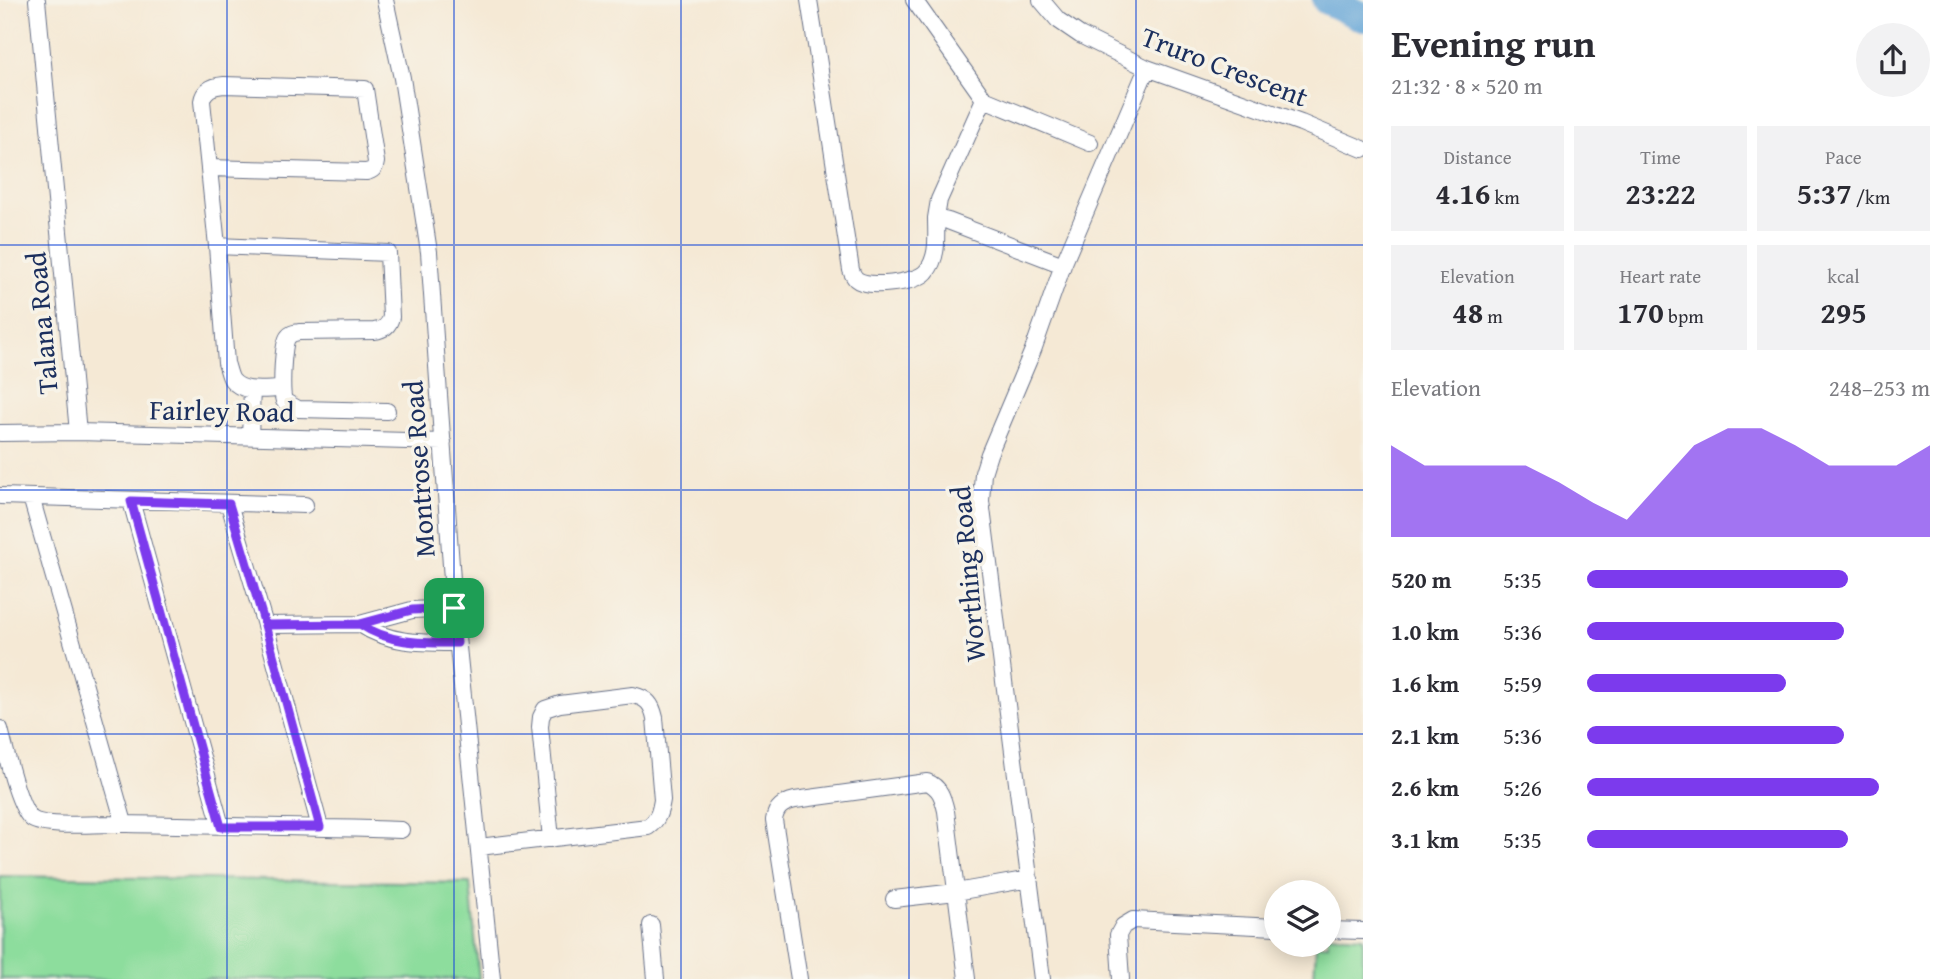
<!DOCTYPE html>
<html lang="en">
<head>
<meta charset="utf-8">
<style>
	:root { --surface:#fff; --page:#f2f2f3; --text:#2b2b33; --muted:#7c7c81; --accent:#7c3aed }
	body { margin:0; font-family:"Gentium Book Plus",serif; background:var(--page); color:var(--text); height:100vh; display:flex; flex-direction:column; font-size:26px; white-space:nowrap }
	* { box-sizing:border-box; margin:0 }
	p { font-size:23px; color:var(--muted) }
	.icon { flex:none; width:38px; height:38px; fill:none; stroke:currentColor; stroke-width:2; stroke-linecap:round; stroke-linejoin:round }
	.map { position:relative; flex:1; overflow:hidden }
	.sheet { display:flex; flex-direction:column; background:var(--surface); width:595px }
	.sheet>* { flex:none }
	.buttons { position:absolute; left:1264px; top:880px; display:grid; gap:14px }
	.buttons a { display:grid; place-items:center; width:77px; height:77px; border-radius:50%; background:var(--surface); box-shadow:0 4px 18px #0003; font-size:35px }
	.pin { position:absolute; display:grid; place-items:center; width:60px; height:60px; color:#fff; margin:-30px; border-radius:14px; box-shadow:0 4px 10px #0006 }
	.round { display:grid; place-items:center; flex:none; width:74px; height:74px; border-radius:37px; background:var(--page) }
	.summary { display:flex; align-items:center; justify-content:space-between; height:119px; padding:0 28px }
	h1 { font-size:38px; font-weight:800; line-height:52px }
	.metrics { display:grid; grid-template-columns:repeat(3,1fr); gap:10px; height:119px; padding:7px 28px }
	.metrics div { display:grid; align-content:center; border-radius:0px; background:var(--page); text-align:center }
	.metrics b { font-size:30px; font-weight:800 }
	.metrics small { font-size:19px; font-weight:400 }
	.metrics p { font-size:19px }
	.chart { height:196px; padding:14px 28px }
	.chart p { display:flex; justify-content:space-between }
	.chart svg { width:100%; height:126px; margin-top:7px; fill:var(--accent); opacity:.7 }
	ul { padding:0 28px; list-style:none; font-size:23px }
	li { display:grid; grid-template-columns:112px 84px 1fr; align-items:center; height:52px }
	li i { height:18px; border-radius:9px; background:var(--accent) }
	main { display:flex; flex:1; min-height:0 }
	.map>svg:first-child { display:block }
	.green { fill:#8ddd9d; stroke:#54867e; stroke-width:2 }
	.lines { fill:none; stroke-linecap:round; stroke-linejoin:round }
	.river { stroke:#65a6d8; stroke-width:30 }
	.minor-casing { stroke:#677088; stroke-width:18 }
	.minor { stroke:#fff; stroke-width:16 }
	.route-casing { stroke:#fff; stroke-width:14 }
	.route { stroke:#7c3aed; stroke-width:9 }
	.grid { fill:none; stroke:#1d4ed8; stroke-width:2; stroke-opacity:0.55 }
	.labels { text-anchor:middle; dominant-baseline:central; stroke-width:7; stroke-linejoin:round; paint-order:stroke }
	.street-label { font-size:28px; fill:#1b2f5e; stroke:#f7f3e8 }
</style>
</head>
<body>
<main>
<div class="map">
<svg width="1363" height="979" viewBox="0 0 1363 979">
	<rect width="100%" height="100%" fill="#f7f3e8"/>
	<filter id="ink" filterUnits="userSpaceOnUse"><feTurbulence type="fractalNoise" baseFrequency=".0143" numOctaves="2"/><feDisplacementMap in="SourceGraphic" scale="14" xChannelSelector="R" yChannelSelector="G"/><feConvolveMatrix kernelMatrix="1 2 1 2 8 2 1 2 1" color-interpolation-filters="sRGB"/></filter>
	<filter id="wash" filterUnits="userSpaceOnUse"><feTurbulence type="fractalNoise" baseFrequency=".00686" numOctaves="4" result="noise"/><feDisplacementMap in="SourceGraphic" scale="28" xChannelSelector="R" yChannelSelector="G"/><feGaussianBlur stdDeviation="1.57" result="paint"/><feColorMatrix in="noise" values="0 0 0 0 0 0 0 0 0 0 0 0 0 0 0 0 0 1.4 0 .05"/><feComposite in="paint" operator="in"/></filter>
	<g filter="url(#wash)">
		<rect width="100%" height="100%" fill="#f5e9d5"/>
		<path class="green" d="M 0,876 L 470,883 L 479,979 L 0,979 Z
			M 1328,935 L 1363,937 L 1363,979 L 1314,979 L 1316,945 L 1328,945 Z"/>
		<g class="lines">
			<path class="river" d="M 1327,0 L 1363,17"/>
		</g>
	</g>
	<g filter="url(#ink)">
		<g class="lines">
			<g class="minor-casing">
				<path id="minor" d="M 37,0 L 78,432
					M 385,0 L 402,78 L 429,252 L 454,608 L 492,979
					M 809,0 L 851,270 C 852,273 854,277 856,279 C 867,289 916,283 926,272 C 939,257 936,236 936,218
					M 914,0 L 984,99 L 1090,143
					M 1041,0 L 1058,20 L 1080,35 L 1147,68 L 1301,123 L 1363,149
					M 984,99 L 939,200 L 936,218 L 948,221 L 1063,265
					M 209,168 L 366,172 C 372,171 375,169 376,162 L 365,89 L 224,85 C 213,86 204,89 202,101 L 217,246 L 226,363 C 228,368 229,375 232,380 C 243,394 266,389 281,389
					M 217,246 L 388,253 L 391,317 C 389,326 383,330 374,331 L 299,332 C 294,333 291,333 288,337 C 282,344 281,392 284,401 L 298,409 L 387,411
					M 0,433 L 78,432 L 443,442
					M 250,436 L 252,390
					M 0,496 L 305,505
					M 31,497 L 124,823
					M 131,501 L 221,826
					M 229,504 L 265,625 L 320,827
					M 360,624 C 389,644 423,643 457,643
					M 265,625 L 360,624 L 412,610 L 454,608
					M 0,729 C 5,748 18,809 32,819 C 46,829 107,823 127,824 C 218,826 309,827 401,830
					M 479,847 L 648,827 C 658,820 660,812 662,800 L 655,718 C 652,704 647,698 633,695 L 560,704 L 545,709 L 541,717 L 540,727 L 551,839
					M 894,899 L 956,892 L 1030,879
					M 651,925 L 656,979
					M 1328,930 L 1363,931
					M 799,979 L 774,820 C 776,807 783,803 795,800 L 927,782 C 940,787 943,798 946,811 L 967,979
					M 1042,979 L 981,501 L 983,473 L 989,454 L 1033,350 L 1063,265 L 1147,68
					M 1121,979 L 1118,935 L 1123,926 L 1133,920 L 1276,927"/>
			</g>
			<use href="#minor" class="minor"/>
		</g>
	</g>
	<g class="lines" filter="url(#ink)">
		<g class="route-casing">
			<path id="route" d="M 454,608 L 412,610 L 360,624 L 265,625 L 229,504 L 131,501 L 221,827 L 320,827 L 265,625 L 360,624 C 389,644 423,643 457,643 L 454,608"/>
		</g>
		<use href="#route" class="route"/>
	</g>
	<path class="grid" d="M 227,0 L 227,979M 454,0 L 454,979M 681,0 L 681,979M 909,0 L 909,979M 1136,0 L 1136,979M 0,245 L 1363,245M 0,490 L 1363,490M 0,734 L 1363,734"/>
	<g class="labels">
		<g class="street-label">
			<text transform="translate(1225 66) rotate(21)">Truro Crescent</text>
			<text transform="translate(41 323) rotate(-95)">Talana Road</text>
			<text transform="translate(222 410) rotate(1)">Fairley Road</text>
			<text transform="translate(418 469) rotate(-94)">Montrose Road</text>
			<text transform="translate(967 574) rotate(-95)">Worthing Road</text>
		</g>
	</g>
</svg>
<div class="buttons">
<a><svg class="icon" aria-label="layers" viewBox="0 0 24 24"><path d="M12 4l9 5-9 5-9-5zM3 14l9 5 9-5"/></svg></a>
</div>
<div class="pin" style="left:454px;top:608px;background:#1e9e55"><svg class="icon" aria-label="arrive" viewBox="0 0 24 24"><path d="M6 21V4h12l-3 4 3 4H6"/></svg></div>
</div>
<section class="sheet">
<div class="summary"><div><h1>Evening run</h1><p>21:32 · 8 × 520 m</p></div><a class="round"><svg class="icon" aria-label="share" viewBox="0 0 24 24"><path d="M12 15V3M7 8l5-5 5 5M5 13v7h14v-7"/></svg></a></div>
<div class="metrics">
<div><p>Distance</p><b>4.16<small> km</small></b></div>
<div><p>Time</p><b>23:22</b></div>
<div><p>Pace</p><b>5:37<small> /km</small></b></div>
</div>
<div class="metrics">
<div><p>Elevation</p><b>48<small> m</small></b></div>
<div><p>Heart rate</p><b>170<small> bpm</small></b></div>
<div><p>kcal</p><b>295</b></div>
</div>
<div class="chart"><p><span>Elevation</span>248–253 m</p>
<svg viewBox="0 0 160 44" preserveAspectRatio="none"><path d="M0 44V12L10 19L20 19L30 19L40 19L50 25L60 32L70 38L80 25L90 12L100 6L110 6L120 12L130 19L140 19L150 19L160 12V44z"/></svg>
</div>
<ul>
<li><b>520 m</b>5:35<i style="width:76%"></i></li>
<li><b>1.0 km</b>5:36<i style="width:75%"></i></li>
<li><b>1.6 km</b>5:59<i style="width:58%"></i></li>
<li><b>2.1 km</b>5:36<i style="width:75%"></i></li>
<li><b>2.6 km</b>5:26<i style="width:85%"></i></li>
<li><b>3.1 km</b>5:35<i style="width:76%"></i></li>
</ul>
</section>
</main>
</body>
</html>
